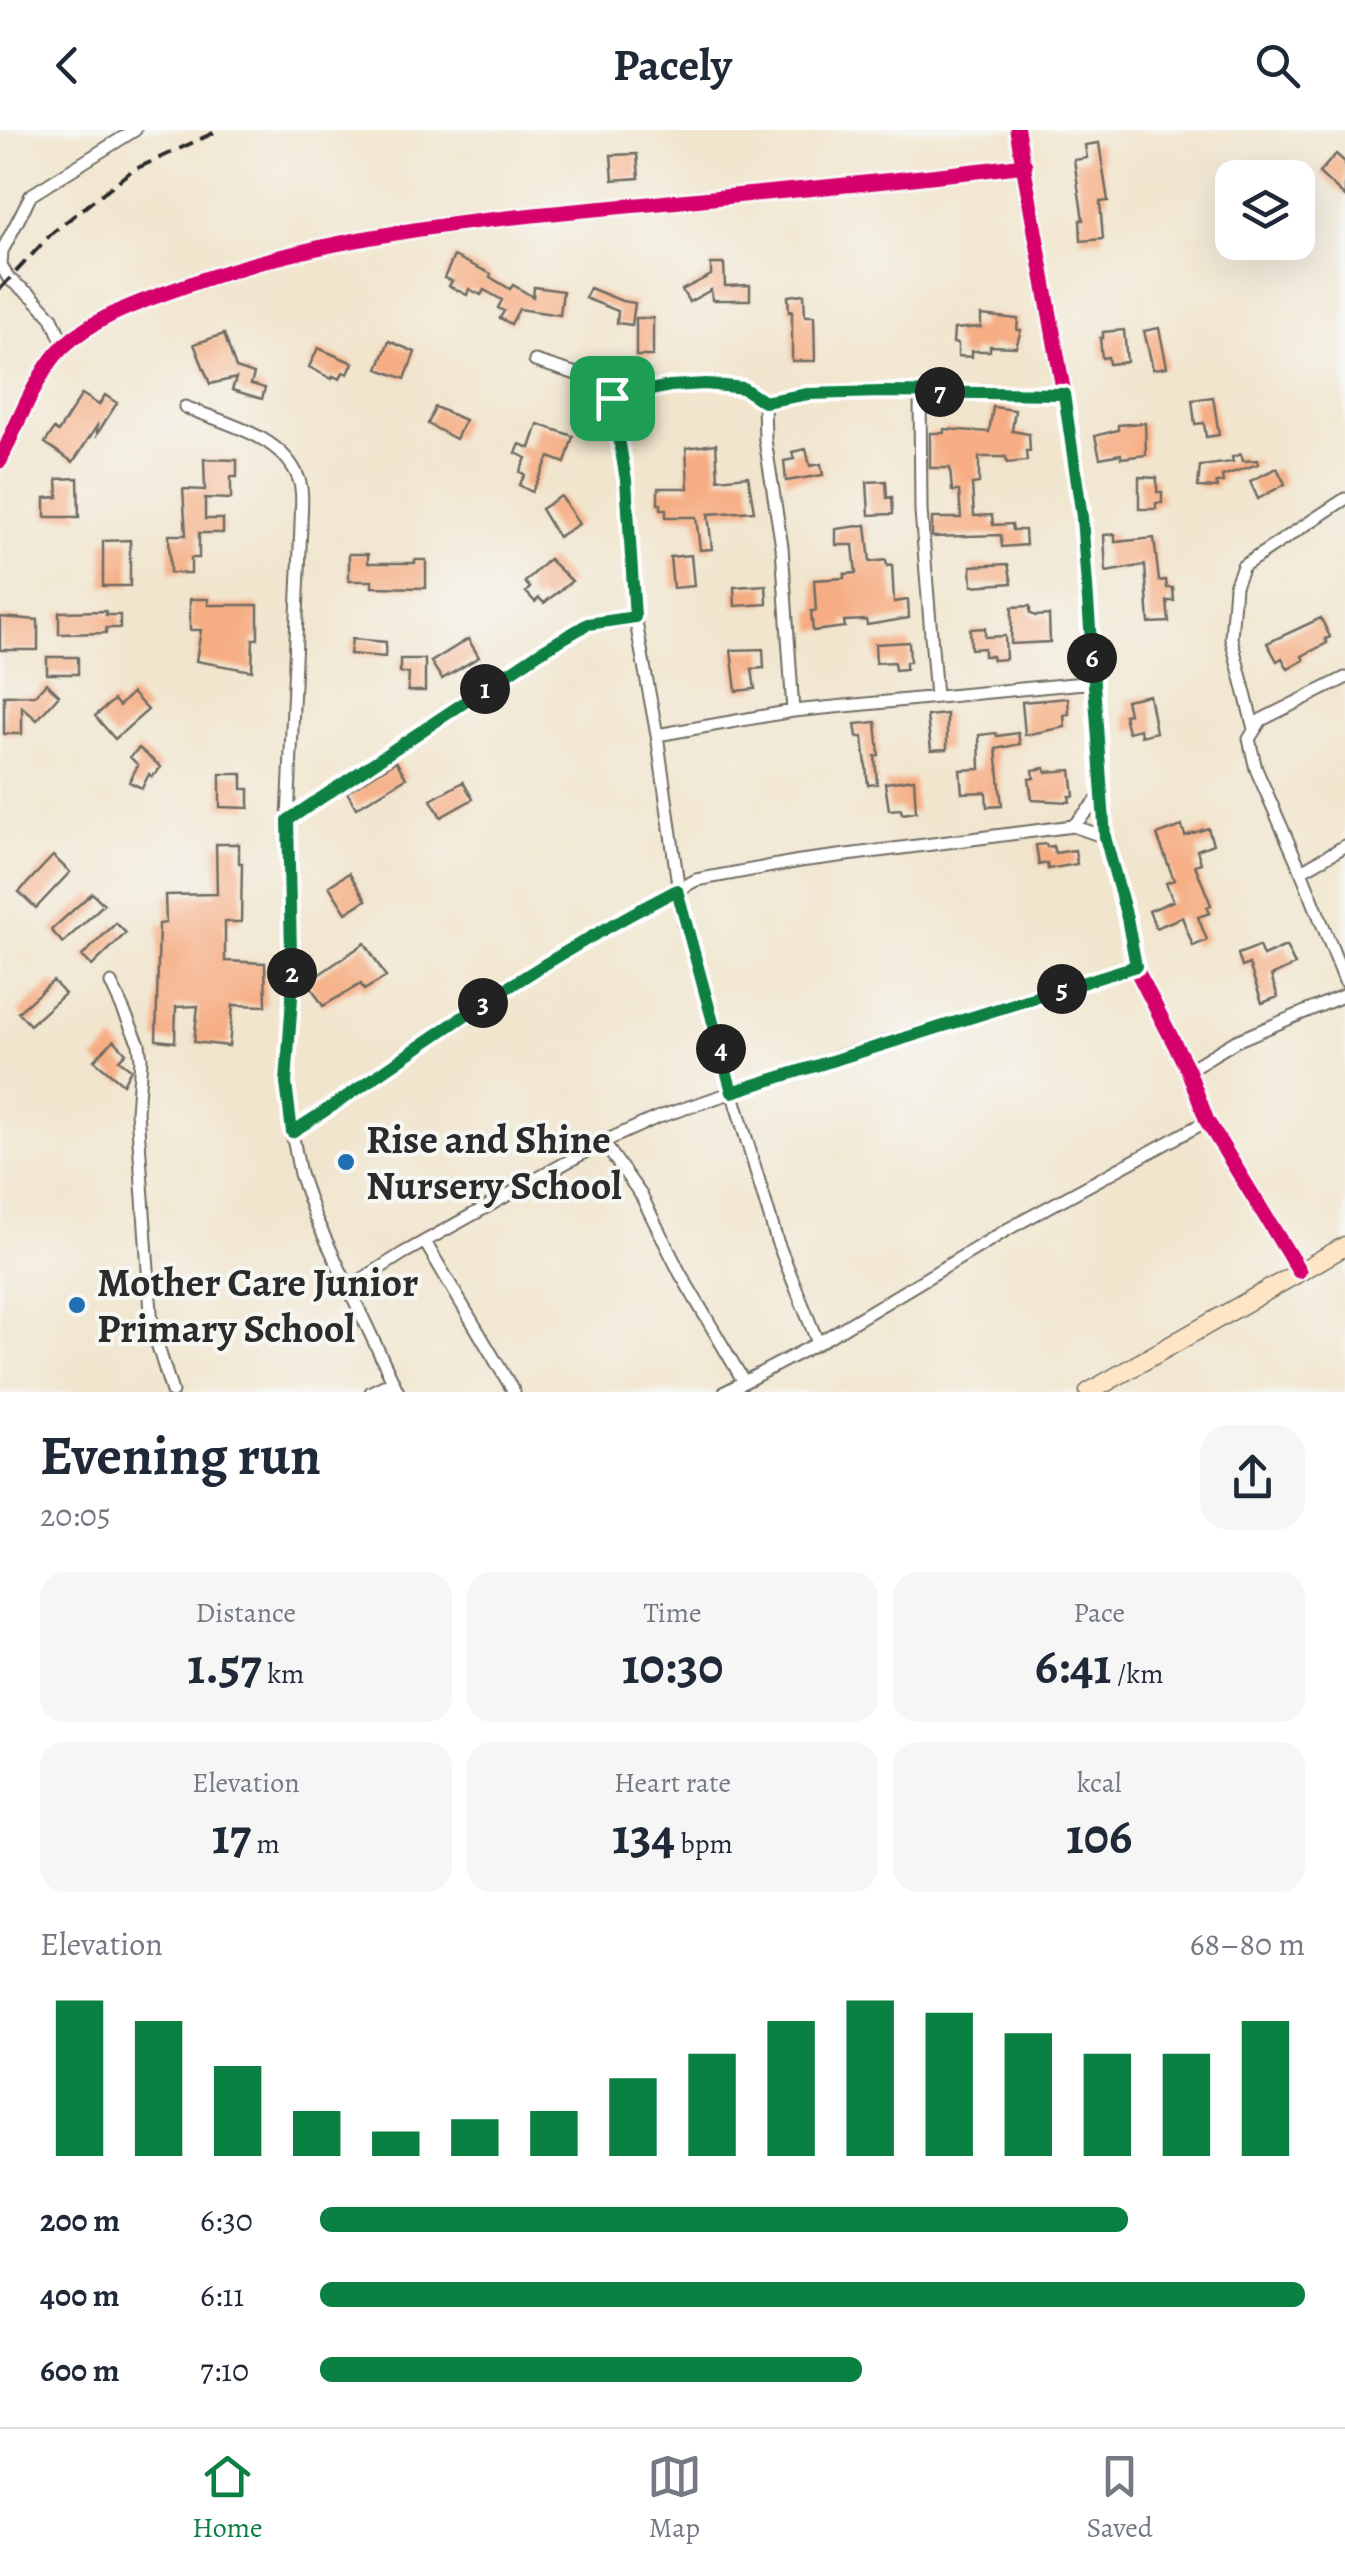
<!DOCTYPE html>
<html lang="en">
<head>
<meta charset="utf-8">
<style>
	:root { --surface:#fff; --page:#f6f6f7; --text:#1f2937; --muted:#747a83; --line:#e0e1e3; --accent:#0b8043 }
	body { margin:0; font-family:Alegreya,serif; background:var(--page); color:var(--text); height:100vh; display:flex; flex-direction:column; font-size:38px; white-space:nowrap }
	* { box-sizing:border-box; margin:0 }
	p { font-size:32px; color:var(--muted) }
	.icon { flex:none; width:55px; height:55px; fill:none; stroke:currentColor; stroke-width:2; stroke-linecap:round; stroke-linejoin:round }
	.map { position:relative; height:1262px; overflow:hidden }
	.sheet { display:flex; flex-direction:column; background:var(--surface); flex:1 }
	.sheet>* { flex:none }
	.tools { position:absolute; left:1215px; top:30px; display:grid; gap:20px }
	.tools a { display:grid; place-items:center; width:100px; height:100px; border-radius:20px; background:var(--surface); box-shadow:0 10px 40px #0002; font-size:50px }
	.pin { position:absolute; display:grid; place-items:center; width:85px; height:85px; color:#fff; margin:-42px; border-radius:20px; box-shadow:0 5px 15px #0006 }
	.km { position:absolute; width:50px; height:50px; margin:-25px; border-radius:50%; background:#222; color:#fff; font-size:28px; line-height:50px; text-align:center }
	.round { display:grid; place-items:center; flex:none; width:105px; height:105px; border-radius:30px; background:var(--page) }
	.headline { display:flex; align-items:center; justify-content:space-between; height:170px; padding:0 40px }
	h1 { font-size:55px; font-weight:700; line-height:75px }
	.figures { display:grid; grid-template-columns:repeat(3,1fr); gap:15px; height:170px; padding:10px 40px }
	.figures div { display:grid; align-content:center; border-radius:25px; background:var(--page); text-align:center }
	.figures b { font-size:50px; font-weight:700 }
	.figures small { font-size:28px; font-weight:400 }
	.figures p { font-size:28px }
	.chart { height:280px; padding:20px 40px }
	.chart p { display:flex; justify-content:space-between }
	.chart svg { width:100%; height:180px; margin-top:10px; stroke:var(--accent); stroke-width:6 }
	ul { padding:0 40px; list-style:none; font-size:32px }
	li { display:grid; grid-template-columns:160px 120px 1fr; align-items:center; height:75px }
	li i { height:25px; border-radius:12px; background:var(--accent) }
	header { display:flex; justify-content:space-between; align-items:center; height:130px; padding:0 40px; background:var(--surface); font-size:45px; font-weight:700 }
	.menu { display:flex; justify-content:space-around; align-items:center; height:140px; border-top:2px solid var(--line); background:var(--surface); font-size:28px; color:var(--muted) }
	.menu a { display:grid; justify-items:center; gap:5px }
	.menu .on { color:var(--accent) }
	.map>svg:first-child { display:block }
	.building { fill:#f6ad83 }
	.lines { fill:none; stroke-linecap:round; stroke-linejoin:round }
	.street-casing { stroke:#706c64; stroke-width:15 }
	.secondary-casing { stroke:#706c64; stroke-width:21 }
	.street { stroke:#fff; stroke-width:11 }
	.secondary { stroke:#fde5c5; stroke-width:18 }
	.rail { stroke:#2b2b2b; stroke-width:4; stroke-dasharray:15 8; stroke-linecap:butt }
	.cycleway-casing { stroke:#f6f6f2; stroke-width:21 }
	.cycleway { stroke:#d6006c; stroke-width:15 }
	.route-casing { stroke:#fff; stroke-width:20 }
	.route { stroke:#0b8043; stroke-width:12 }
	.poi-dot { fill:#1f6fb2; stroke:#f6f6f2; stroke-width:4 }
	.labels { text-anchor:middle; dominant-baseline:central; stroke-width:8; stroke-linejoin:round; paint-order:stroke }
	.poi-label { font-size:40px; font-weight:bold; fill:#2b2b2b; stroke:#f6f6f2; text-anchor:start }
</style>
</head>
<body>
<header><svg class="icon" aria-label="back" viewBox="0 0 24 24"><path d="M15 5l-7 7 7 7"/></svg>Pacely<svg class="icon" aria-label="search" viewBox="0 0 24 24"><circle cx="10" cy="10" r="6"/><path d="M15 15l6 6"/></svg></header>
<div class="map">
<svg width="1345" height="1262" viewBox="0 0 1345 1262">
	<rect width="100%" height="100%" fill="#f6f6f2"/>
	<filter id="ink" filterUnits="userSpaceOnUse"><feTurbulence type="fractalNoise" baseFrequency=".01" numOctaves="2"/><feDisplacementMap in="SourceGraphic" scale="20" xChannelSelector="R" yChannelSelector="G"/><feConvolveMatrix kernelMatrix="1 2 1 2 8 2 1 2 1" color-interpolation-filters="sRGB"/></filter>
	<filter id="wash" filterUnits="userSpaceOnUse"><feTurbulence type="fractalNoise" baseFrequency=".0048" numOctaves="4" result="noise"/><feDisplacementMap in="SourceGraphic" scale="40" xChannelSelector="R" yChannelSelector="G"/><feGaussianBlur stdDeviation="2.25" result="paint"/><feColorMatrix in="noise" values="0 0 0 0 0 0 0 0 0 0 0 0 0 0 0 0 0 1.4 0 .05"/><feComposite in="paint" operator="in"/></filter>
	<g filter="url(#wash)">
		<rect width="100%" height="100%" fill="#f1e5cd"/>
		<g id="blocks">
			<path class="building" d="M 1099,13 L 1108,71 L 1100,72 L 1103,109 L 1081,111 L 1080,90 L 1083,90 L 1074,30 L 1087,28 L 1085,15 Z
				M 637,24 L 639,48 L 613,50 L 611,25 Z
				M 1336,24 L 1345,32 L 1345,67 L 1319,43 Z
				M 454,126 L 491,144 L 490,147 L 510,159 L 513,155 L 533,167 L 534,157 L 563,161 L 560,185 L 519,179 L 511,194 L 500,188 L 504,181 L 498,178 L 502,170 L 484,160 L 481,165 L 469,159 L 467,165 L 449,156 L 452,151 L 444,148 Z
				M 711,134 L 724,134 L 725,156 L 750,155 L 750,170 L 712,170 L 711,160 L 689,172 L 682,160 L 711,145 Z
				M 590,158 L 622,171 L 635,173 L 632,195 L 617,193 L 618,181 L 585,168 Z
				M 804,164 L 805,186 L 814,186 L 815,231 L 792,231 L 792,181 L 789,182 L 788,166 Z
				M 981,185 L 1018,189 L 1017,200 L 1021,200 L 1016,217 L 990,216 L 990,221 L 972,221 L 972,227 L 958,226 L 958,214 L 953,213 L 954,199 L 981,197 Z
				M 636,188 L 653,188 L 653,226 L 636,226 Z
				M 1159,198 L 1167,237 L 1153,239 L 1144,201 Z
				M 1124,200 L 1127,232 L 1109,234 L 1108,227 L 1102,228 L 1100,208 L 1103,208 L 1103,202 Z
				M 224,204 L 236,238 L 254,244 L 251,254 L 265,258 L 262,269 L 232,260 L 236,248 L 210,254 L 194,214 Z
				M 389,211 L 415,222 L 405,249 L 378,239 Z
				M 318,218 L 353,233 L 348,244 L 343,242 L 340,249 L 333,246 L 332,249 L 309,237 Z
				M 82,264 L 99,275 L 105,265 L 117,273 L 97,304 L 97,296 L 73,332 L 45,313 L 54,299 L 58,302 Z
				M 1213,267 L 1219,305 L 1206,307 L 1204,293 L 1195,294 L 1192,270 Z
				M 435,277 L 465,290 L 456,309 L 428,294 Z
				M 993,277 L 1015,280 L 1012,301 L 1029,304 L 1030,321 L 1026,321 L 1027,331 L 1007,333 L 1006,327 L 979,327 L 979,353 L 972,354 L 974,386 L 992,385 L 993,395 L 1012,394 L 1013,400 L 1025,400 L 1026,415 L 1002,417 L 1001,405 L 932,407 L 932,388 L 961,388 L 959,361 L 952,361 L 950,338 L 930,338 L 930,303 L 944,303 L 944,299 L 989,302 Z
				M 1145,293 L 1146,325 L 1121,328 L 1121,324 L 1100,328 L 1095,306 L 1118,300 L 1118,295 Z
				M 538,294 L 573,306 L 565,333 L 549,327 L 532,362 L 519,355 L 525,345 L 520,342 L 526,328 L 516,323 L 520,314 L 530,318 Z
				M 716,314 L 718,349 L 748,346 L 754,381 L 708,384 L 712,419 L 700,420 L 696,387 L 666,387 L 666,379 L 661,379 L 661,374 L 658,374 L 658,358 L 688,358 L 686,318 Z
				M 806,319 L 810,336 L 821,334 L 823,345 L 786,351 L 784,331 L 794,329 L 792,322 Z
				M 1241,324 L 1243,331 L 1257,330 L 1258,334 L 1222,346 L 1223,352 L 1216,353 L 1217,358 L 1198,357 L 1200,336 L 1233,332 L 1232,327 Z
				M 204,329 L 237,330 L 237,347 L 231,347 L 231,369 L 205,368 L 205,389 L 223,389 L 223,403 L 199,403 L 199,428 L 191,428 L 191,443 L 170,443 L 169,405 L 186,405 L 183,359 L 205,360 Z
				M 1277,338 L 1285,354 L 1258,369 L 1250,351 Z
				M 1139,347 L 1157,348 L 1157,362 L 1162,362 L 1162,373 L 1156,373 L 1156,379 L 1139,379 Z
				M 78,348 L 79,387 L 45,387 L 45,368 L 58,367 L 57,349 Z
				M 886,351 L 887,368 L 892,367 L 893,384 L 869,385 L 867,352 Z
				M 561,366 L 579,394 L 558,407 L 541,379 Z
				M 866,395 L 870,432 L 886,430 L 887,436 L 892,435 L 894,472 L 908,470 L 909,488 L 867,495 L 866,490 L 844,491 L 845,497 L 813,501 L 811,481 L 816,481 L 814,450 L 844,448 L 844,444 L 856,443 L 853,415 L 836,415 L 836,399 Z
				M 1115,404 L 1115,412 L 1154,408 L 1159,451 L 1166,450 L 1167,458 L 1173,458 L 1174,471 L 1167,471 L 1169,492 L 1149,493 L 1145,435 L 1106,442 L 1104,405 Z
				M 130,410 L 130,456 L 103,456 L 103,411 Z
				M 349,424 L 368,424 L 368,433 L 415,433 L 415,430 L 426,430 L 426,458 L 372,457 L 372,451 L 349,451 Z
				M 691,425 L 694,456 L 673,458 L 670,427 Z
				M 549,429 L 572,451 L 544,473 L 539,468 L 535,472 L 526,462 L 530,458 L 525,452 Z
				M 1008,434 L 1012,453 L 972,456 L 971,436 Z
				M 766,455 L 767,474 L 735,476 L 734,457 Z
				M 190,469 L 208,469 L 208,475 L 258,475 L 258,509 L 253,509 L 252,541 L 196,531 L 201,500 L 190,500 Z
				M 1030,476 L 1030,483 L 1035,486 L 1049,485 L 1050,512 L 1011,514 L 1012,477 Z
				M 106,481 L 106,485 L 120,485 L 120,498 L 106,498 L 106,503 L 59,504 L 59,482 Z
				M 0,487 L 38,490 L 38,520 L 0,520 Z
				M 1321,488 L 1330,507 L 1325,509 L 1327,513 L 1302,526 L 1304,530 L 1288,539 L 1282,528 L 1277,531 L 1267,513 Z
				M 985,498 L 985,507 L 1005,506 L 1006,529 L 993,530 L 992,526 L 984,526 L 984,518 L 971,519 L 970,499 Z
				M 352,509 L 386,512 L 385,527 L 350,524 Z
				M 468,509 L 479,527 L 442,549 L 431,532 Z
				M 909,512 L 910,532 L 906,532 L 906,539 L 895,540 L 894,532 L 876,533 L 875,514 Z
				M 763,519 L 764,538 L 752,539 L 755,559 L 736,561 L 731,520 Z
				M 47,527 L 78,527 L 78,544 L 47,544 Z
				M 400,529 L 425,529 L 425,561 L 408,561 L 409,543 L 400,543 Z
				M 46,553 L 59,565 L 37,590 L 22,577 L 22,604 L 4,604 L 4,566 L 35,565 Z
				M 132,563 L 148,580 L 115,609 L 95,586 L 114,570 L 119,576 Z
				M 1149,565 L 1156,602 L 1141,606 L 1140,599 L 1128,602 L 1124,585 L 1129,584 L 1126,570 Z
				M 1068,568 L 1069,584 L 1064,585 L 1065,597 L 1025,605 L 1022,572 Z
				M 947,584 L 947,619 L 931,620 L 927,586 Z
				M 876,592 L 879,625 L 875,626 L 877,654 L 868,655 L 863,607 L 857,607 L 855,594 Z
				M 996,603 L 997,606 L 1018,603 L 1020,614 L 996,619 L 1002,676 L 987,677 L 986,662 L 962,663 L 960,640 L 980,639 L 979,605 Z
				M 139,618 L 161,637 L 152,647 L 149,644 L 142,658 L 129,652 L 138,635 L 130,627 Z
				M 396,631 L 406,648 L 356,678 L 347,662 Z
				M 1045,638 L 1046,642 L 1071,640 L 1074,666 L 1069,666 L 1070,672 L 1032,670 L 1029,649 L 1034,648 L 1033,640 Z
				M 220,644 L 242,644 L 242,659 L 249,659 L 249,678 L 220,677 Z
				M 914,649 L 916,682 L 902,684 L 901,679 L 889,680 L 885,653 Z
				M 463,652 L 473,669 L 441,687 L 431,670 Z
				M 1182,696 L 1185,706 L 1208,698 L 1213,714 L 1197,720 L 1201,733 L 1195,735 L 1211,775 L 1207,777 L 1210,783 L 1198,787 L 1207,810 L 1193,816 L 1182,787 L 1156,798 L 1149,781 L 1173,771 L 1166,753 L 1174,750 L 1157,705 Z
				M 216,714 L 239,714 L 239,733 L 242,733 L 241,792 L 225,792 L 225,831 L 265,833 L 266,876 L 233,875 L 229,916 L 194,912 L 198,876 L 176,877 L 175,912 L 156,910 L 159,794 L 166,793 L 165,765 L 217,764 Z
				M 1046,714 L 1047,717 L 1053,716 L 1055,723 L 1075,720 L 1077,734 L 1048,739 L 1047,733 L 1039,735 L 1036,715 Z
				M 53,726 L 70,742 L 36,778 L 19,762 Z
				M 349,743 L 366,770 L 346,783 L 329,756 Z
				M 92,763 L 104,774 L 63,813 L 51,800 Z
				M 116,793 L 126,803 L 92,836 L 82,826 Z
				M 365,813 L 386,847 L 364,860 L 361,854 L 323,876 L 308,852 Z
				M 1259,816 L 1263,826 L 1286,816 L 1295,835 L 1271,846 L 1278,867 L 1262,873 L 1249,834 L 1242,837 L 1238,824 Z
				M 53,851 L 65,864 L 30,895 L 18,882 Z
				M 114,910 L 126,923 L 119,930 L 131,939 L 123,954 L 94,930 Z"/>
		</g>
	</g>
	<g filter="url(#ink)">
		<use href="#blocks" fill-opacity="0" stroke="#706c64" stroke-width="2.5"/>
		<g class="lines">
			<g class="street-casing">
				<path id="street" d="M 1017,0 L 1064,264 L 1082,387 L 1105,707 L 1127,788 L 1135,837 L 1188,940 L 1207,991 L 1299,1141
					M 64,216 L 52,188 L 33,167 L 9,149 L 1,135 L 2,121 L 31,65 L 135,0
					M 535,231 L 596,250 L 605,256 L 616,279 L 626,351 L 635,487 L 657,605 L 683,790 L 702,846 L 732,961 L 777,1111 L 818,1213
					M 920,263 L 921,381 L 936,567
					M 612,268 C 658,259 723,238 764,272
					M 185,277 C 223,293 281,305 298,347 C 304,361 301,380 301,395 L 288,690 L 292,868 L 286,953 L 287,977 L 300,1044 L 315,1087 L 398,1262
					M 0,331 C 14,301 38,241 61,219 C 92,188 142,171 182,157 C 335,101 489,89 649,74 C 775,62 900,51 1025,35
					M 793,581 L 782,417 L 765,310 L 764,272 L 807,264 L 882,262 L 1064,264
					M 1254,599 L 1231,508 L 1235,456 L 1243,436 L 1345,369
					M 657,605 L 793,581 L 1094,552
					M 288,690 L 540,522 L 588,495 L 635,487
					M 1073,696 L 1101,666
					M 1345,716 L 1301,741 L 1345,851
					M 1301,741 L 1256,639 L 1249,609 L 1261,590 L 1345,548
					M 111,853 L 139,914 L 141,929 L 137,982 L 152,1197 L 172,1262
					M 1188,940 L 1236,911 L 1345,865
					M 292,1001 L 553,829 L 696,750 L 800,731 L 1073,696 L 1105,707
					M 603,1012 L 641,1065 L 680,1143 L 744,1252
					M 425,1112 L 514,1262
					M 347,1159 L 402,1124 L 603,1012 L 656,988 L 837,927 L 1135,837
					M 371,1262 L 392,1252
					M 725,1262 L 818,1213 L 1010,1098 L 1207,991"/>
			</g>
			<g class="secondary-casing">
				<path id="secondary" d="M 1089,1262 L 1345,1116"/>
			</g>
			<use href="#street" class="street"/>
			<use href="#secondary" class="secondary"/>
			<path class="rail" d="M 0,159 L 52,103 L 131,41 L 220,0"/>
			<g class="cycleway-casing">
				<path id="cycleway" d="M 1017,0 L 1064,264 L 1082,387 L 1105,707 L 1127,788 L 1135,837 L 1188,940 L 1207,991 L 1299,1141
					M 0,331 C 14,301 38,241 61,219 C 92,188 142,171 182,157 C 335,101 489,89 649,74 C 775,62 900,51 1025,35"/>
			</g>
			<use href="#cycleway" class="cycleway"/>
		</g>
	</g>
	<g class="lines" filter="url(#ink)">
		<g class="route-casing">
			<path id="route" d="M 706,254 L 743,258 L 764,272 L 808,264 L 882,262 L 1064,264 L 1082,387 L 1105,707 L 1127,788 L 1136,836 L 732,962 L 677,760 C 611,794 546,832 484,873 C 419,915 358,961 292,1002 L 286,953 L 292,868 L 288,690 L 540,522 L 588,494 L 635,487 L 626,350 L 612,268 L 670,256 Z"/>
		</g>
		<use href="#route" class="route"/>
	</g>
	<g class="poi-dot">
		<circle cx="346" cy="1032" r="10"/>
		<circle cx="77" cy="1175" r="10"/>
	</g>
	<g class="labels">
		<g class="poi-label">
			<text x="366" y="1009">Rise and Shine<tspan x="366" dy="46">Nursery School</tspan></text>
			<text x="97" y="1152">Mother Care Junior<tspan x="97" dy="46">Primary School</tspan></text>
		</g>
	</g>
</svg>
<div class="tools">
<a><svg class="icon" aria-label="layers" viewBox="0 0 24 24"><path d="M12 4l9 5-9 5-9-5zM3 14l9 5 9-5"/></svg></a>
</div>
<div class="pin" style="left:612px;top:268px;background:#1e9e55"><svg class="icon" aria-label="arrive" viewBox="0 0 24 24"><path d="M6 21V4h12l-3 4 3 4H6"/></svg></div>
<b class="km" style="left:485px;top:559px">1</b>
<b class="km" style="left:292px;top:843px">2</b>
<b class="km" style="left:483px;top:873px">3</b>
<b class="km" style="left:721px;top:919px">4</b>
<b class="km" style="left:1062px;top:859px">5</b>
<b class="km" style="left:1092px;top:528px">6</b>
<b class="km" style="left:940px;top:262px">7</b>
</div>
<section class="sheet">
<div class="headline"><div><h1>Evening run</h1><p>20:05</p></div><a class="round"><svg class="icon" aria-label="share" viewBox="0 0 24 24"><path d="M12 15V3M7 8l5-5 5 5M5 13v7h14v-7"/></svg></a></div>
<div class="figures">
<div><p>Distance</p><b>1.57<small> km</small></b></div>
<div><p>Time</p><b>10:30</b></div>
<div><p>Pace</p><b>6:41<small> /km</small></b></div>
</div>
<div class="figures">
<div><p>Elevation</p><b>17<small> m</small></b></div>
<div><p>Heart rate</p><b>134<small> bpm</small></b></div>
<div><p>kcal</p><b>106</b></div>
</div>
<div class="chart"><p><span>Elevation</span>68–80 m</p>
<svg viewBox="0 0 160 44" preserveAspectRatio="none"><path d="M5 44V6M15 44V11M25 44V22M35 44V33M45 44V38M55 44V35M65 44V33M75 44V25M85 44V19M95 44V11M105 44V6M115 44V9M125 44V14M135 44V19M145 44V19M155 44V11"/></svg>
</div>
<ul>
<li><b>200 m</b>6:30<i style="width:82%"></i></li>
<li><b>400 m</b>6:11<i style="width:100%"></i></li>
<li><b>600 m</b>7:10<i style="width:55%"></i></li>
</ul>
</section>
<nav class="menu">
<a class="on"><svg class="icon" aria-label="home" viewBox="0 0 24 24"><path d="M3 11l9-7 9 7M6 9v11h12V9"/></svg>Home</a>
<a><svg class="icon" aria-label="map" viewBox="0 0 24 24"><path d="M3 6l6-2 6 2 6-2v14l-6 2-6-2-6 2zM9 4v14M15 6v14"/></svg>Map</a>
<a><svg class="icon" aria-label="saved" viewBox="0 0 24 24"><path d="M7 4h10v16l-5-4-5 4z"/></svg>Saved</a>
</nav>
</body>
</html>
